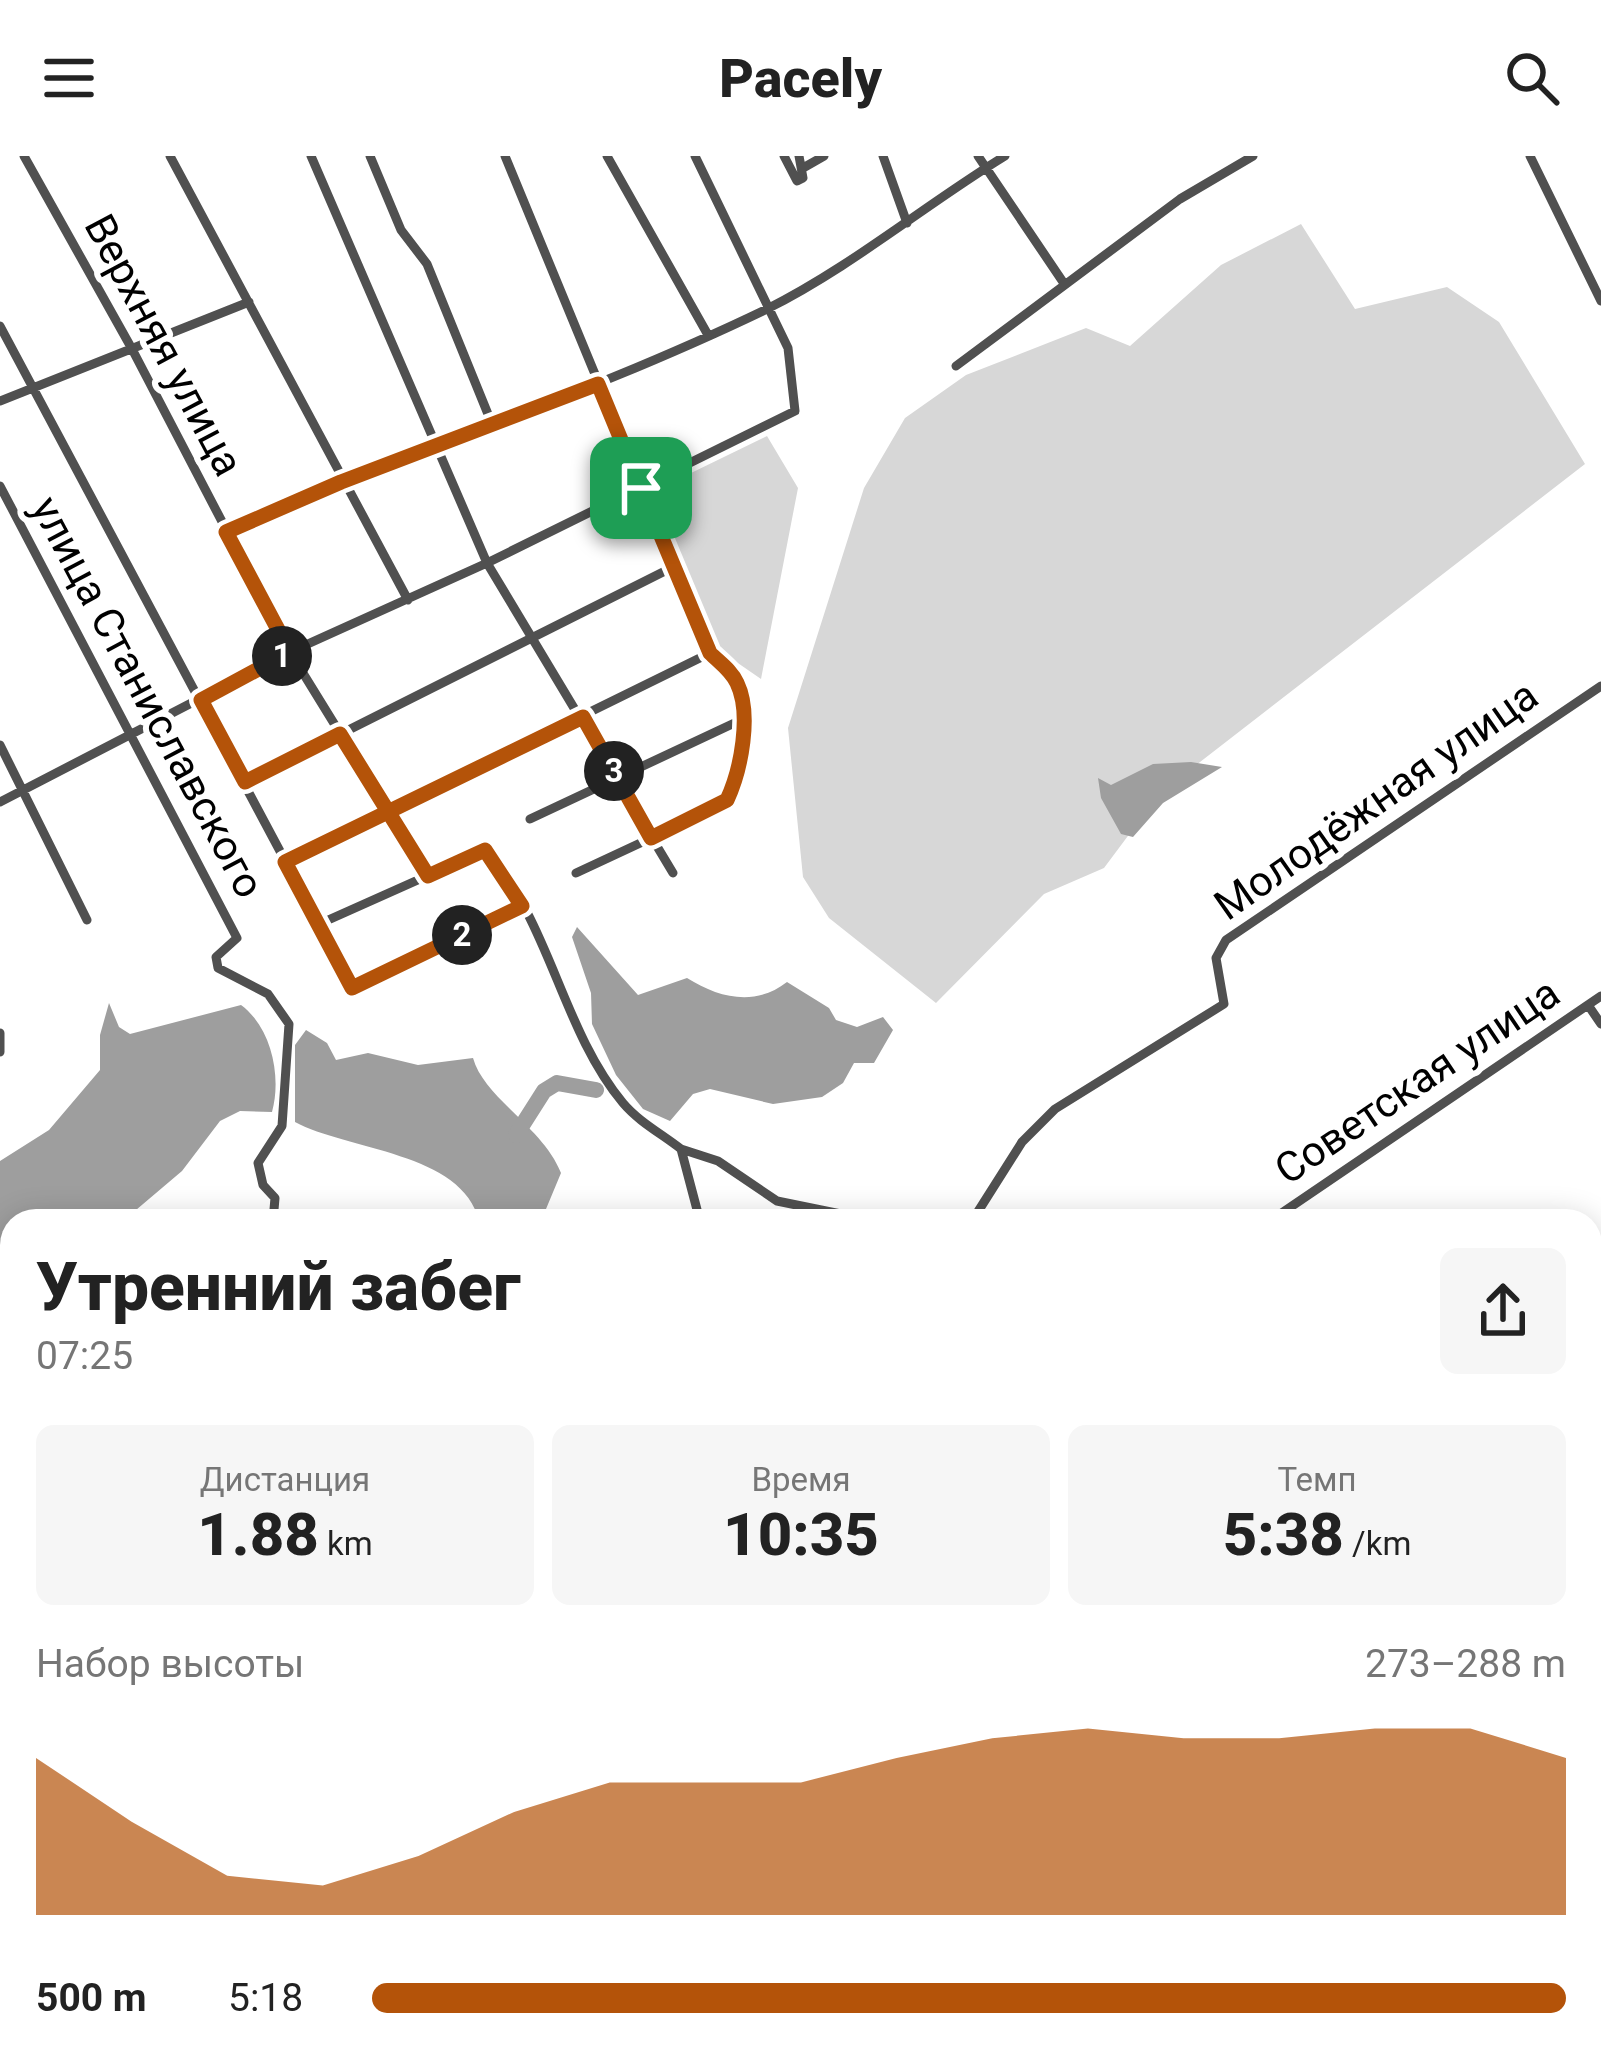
<!DOCTYPE html>
<html lang="ru">
<head>
<meta charset="utf-8">
<style>
	:root { --surface:#fff; --page:#f6f6f6; --text:#222; --muted:#767676; --accent:#b45309 }
	body { margin:0; font-family:Roboto,sans-serif; background:var(--page); color:var(--text); height:100vh; display:flex; flex-direction:column; font-size:45px; white-space:nowrap }
	* { box-sizing:border-box; margin:0 }
	p { font-size:39px; color:var(--muted) }
	.icon { flex:none; width:66px; height:66px; fill:none; stroke:currentColor; stroke-width:2; stroke-linecap:round; stroke-linejoin:round }
	.map { position:relative; flex:1; overflow:hidden }
	.details { position:absolute; left:0px; top:1053px; width:1602px; height:858px; display:flex; flex-direction:column; background:var(--surface); border-radius:36px 36px 0 0; box-shadow:0 6px 30px #0003 }
	.details>* { flex:none }
	.pin { position:absolute; display:grid; place-items:center; width:102px; height:102px; color:#fff; margin:-51px; border-radius:24px; box-shadow:0 6px 18px #0006 }
	.km { position:absolute; width:60px; height:60px; margin:-30px; border-radius:50%; background:#222; color:#fff; font-size:33px; line-height:60px; text-align:center }
	.round { display:grid; place-items:center; flex:none; width:126px; height:126px; border-radius:18px; background:var(--page) }
	.head { display:flex; align-items:center; justify-content:space-between; height:204px; padding:0 36px }
	h1 { font-size:66px; font-weight:800; line-height:90px }
	.metrics { display:grid; grid-template-columns:repeat(3,1fr); gap:18px; height:204px; padding:12px 36px }
	.metrics div { display:grid; align-content:center; border-radius:18px; background:var(--page); text-align:center }
	.metrics b { font-size:60px; font-weight:800 }
	.metrics small { font-size:33px; font-weight:400 }
	.metrics p { font-size:33px }
	.chart { height:336px; padding:24px 36px }
	.chart p { display:flex; justify-content:space-between }
	.chart svg { width:100%; height:216px; margin-top:12px; fill:var(--accent); opacity:.7 }
	ul { padding:0 36px; list-style:none; font-size:39px }
	li { display:grid; grid-template-columns:192px 144px 1fr; align-items:center; height:90px }
	li i { height:30px; border-radius:15px; background:var(--accent) }
	header { display:flex; justify-content:space-between; align-items:center; height:156px; padding:0 36px; background:var(--surface); font-size:54px; font-weight:800 }
	.map>svg:first-child { display:block }
	.green { fill:#d7d7d7 }
	.water { fill:#9e9e9e }
	.lines { fill:none; stroke-linecap:round; stroke-linejoin:round }
	.river { stroke:#9e9e9e; stroke-width:16 }
	.minor { stroke:#505050; stroke-width:9 }
	.route-casing { stroke:#fff; stroke-width:24 }
	.route { stroke:#b45309; stroke-width:15 }
	.labels { text-anchor:middle; dominant-baseline:central; stroke-width:12; stroke-linejoin:round; paint-order:stroke }
	.street-label { font-size:42px; fill:#000; stroke:#fff }
</style>
</head>
<body>
<header><svg class="icon" aria-label="menu" viewBox="0 0 24 24"><path d="M4 6h16M4 12h16M4 18h16"/></svg>Pacely<svg class="icon" aria-label="search" viewBox="0 0 24 24"><circle cx="10" cy="10" r="6"/><path d="M15 15l6 6"/></svg></header>
<div class="map">
<svg width="1601" height="1911" viewBox="0 0 1601 1911">
	<rect width="100%" height="100%" fill="#fff"/>
	<path class="green" d="M 1301,68 L 1355,153 L 1447,131 L 1499,166 L 1585,308 L 1160,637 L 1104,712 L 1044,738 L 936,847 L 829,762 L 803,721 L 788,572 L 864,332 L 905,262 L 966,219 L 1086,172 L 1130,190 L 1221,109 Z
		M 767,280 L 798,332 L 761,523 L 719,494 L 652,336 Z
		M 12,1240 L 12,1389 L 2,1389 L 0,1268 Z"/>
	<path class="water" d="M 1191,606 L 1222,611 L 1163,647 L 1133,681 L 1121,678 L 1101,642 L 1098,622 L 1111,629 L 1153,608 Z
		M 577,771 L 638,839 L 687,822 C 719,842 755,851 787,826 L 829,852 L 836,864 L 857,871 L 883,861 L 893,874 L 874,907 L 854,907 L 843,927 L 822,941 L 773,948 L 710,933 L 693,938 L 670,965 L 643,953 L 616,919 L 592,868 L 591,837 L 572,781 Z
		M 109,847 L 119,871 L 130,878 L 241,849 C 271,871 282,920 272,956 L 240,955 L 220,965 L 182,1015 L 123,1065 L 12,1065 L 12,1231 L 0,1180 L 0,1005 L 49,974 L 100,914 L 100,879 Z
		M 306,874 L 327,887 L 336,904 L 368,897 L 418,909 L 473,902 C 484,942 543,971 561,1017 L 541,1065 L 479,1065 C 463,996 346,994 295,966 L 295,889 Z"/>
	<g class="lines">
		<path class="river" d="M 516,979 L 544,935 L 557,927 L 596,934
			M 12,1237 L 1,1302 L 12,1399
			M 1590,1356 L 1601,1352"/>
		<path class="minor" d="M 24,0 L 132,193 L 290,496 L 428,720
			M 170,0 L 408,444
			M 311,0 L 487,407 L 673,717
			M 370,0 L 401,74 L 427,108 L 492,268
			M 505,0 L 710,497 C 758,544 742,577 731,637 L 724,648 L 576,717
			M 607,0 L 708,179
			M 784,0 L 797,25 L 803,22 L 799,0
			M 883,0 L 907,67
			M 978,0 L 1063,126
			M 1530,0 L 1601,145
			M 803,12 L 824,0
			M 0,170 L 353,832 L 522,750
			M 956,210 L 1180,43 L 1253,0
			M 0,245 L 249,146
			M 0,330 L 237,782 L 216,801 L 218,812 L 268,838 L 289,868 L 282,970 L 258,1007 L 263,1029 L 275,1042 L 273,1065
			M 226,377 C 405,298 591,238 767,153 C 851,111 925,49 1005,0
			M 0,589 L 87,764
			M 245,626 L 675,410
			M 0,646 L 290,496 L 487,407 L 795,255 L 788,192 L 695,0
			M 530,663 L 743,563
			M 285,706 L 710,497
			M 317,769 L 485,694 C 551,767 561,872 623,947 C 639,966 662,978 681,993
			M 1588,849 L 1601,868
			M 0,877 L 0,896
			M 700,1065 L 681,993 L 718,1005 L 777,1045 L 875,1065
			M 972,1065 L 1022,986 L 1055,953 L 1224,848 L 1216,802 L 1226,784 L 1601,530
			M 1270,1065 L 1601,840
			M 1590,1186 L 1601,1187
			M 1601,1196 L 1596,1229 L 1601,1279
			M 1590,1427 L 1601,1418
			M 0,1487 L 12,1506
			M 1590,1699 L 1601,1712
			M 1590,1794 L 1601,1785
			M 1077,1899 L 1083,1911
			M 1478,1899 L 1485,1911
			M 1436,1911 L 1449,1899"/>
	</g>
	<g class="lines">
		<g class="route-casing">
			<path id="route" d="M 641,332 L 598,228 L 341,326 L 226,376 L 290,496 L 201,544 L 245,626 L 340,578 L 428,720 L 485,694 L 522,750 L 352,832 L 285,706 C 385,658 484,609 583,561 L 651,682 L 727,644 C 741,614 752,558 737,527 C 731,514 720,507 710,497 L 641,332"/>
		</g>
		<use href="#route" class="route"/>
	</g>
	<g class="labels">
		<g class="street-label">
			<text transform="translate(164 189) rotate(62)">Верхняя улица</text>
			<text transform="translate(148 541) rotate(62)">улица Станиславского</text>
			<text transform="translate(1376 644) rotate(-35)">Молодёжная улица</text>
			<text transform="translate(1417 925) rotate(-34)">Советская улица</text>
		</g>
	</g>
</svg>
<div class="pin" style="left:641px;top:332px;background:#1e9e55"><svg class="icon" aria-label="arrive" viewBox="0 0 24 24"><path d="M6 21V4h12l-3 4 3 4H6"/></svg></div>
<b class="km" style="left:282px;top:500px">1</b>
<b class="km" style="left:462px;top:779px">2</b>
<b class="km" style="left:614px;top:615px">3</b>
<section class="details">
<div class="head"><div><h1>Утренний забег</h1><p>07:25</p></div><a class="round"><svg class="icon" aria-label="share" viewBox="0 0 24 24"><path d="M12 15V3M7 8l5-5 5 5M5 13v7h14v-7"/></svg></a></div>
<div class="metrics">
<div><p>Дистанция</p><b>1.88<small> km</small></b></div>
<div><p>Время</p><b>10:35</b></div>
<div><p>Темп</p><b>5:38<small> /km</small></b></div>
</div>
<div class="chart"><p><span>Набор высоты</span>273–288 m</p>
<svg viewBox="0 0 160 44" preserveAspectRatio="none"><path d="M0 44V12L10 25L20 36L30 38L40 32L50 23L60 17L70 17L80 17L90 12L100 8L110 6L120 8L130 8L140 6L150 6L160 12V44z"/></svg>
</div>
<ul>
<li><b>500 m</b>5:18<i style="width:100%"></i></li>
</ul>
</section>
</div>
</body>
</html>
